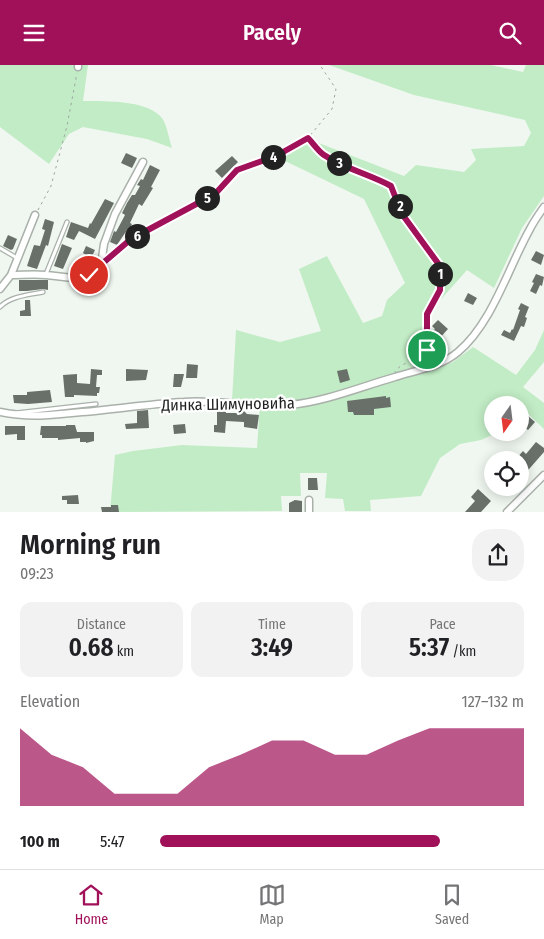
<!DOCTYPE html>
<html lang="en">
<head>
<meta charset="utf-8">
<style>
	:root { --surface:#fff; --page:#f2f2f2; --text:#202124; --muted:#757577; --line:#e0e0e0; --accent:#a0115a }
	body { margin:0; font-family:"Fira Sans Condensed",sans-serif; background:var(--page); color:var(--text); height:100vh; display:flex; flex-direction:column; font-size:19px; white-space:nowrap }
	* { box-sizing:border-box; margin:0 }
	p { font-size:16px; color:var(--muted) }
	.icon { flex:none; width:28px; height:28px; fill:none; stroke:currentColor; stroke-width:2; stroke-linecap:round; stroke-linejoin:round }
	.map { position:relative; height:447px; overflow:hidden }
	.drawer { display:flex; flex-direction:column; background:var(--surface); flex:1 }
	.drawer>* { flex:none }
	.needle { width:32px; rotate:194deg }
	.buttons { position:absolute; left:484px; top:331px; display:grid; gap:10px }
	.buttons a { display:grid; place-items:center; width:45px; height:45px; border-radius:50%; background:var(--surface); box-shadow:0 2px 12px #0003; font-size:25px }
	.pin { position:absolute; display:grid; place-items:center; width:42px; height:42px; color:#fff; margin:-21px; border:2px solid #fff; border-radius:50%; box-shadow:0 1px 5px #0007 }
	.km { position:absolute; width:25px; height:25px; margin:-12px; border-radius:50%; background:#222; color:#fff; font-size:14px; line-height:25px; text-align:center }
	.round { display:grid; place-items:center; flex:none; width:52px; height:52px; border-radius:20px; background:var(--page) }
	.summary { display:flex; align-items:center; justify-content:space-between; height:85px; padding:0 20px }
	h1 { font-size:28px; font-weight:600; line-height:38px }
	.figures { display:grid; grid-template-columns:repeat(3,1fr); gap:8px; height:85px; padding:5px 20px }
	.figures div { display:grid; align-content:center; border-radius:12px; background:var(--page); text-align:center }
	.figures b { font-size:25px; font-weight:600 }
	.figures small { font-size:14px; font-weight:400 }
	.figures p { font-size:14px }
	.chart { height:140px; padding:10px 20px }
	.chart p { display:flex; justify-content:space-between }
	.chart svg { width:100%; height:90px; margin-top:5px; fill:var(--accent); opacity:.7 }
	ul { padding:0 20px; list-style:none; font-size:16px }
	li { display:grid; grid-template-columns:80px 60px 1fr; align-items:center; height:38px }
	li i { height:12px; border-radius:6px; background:var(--accent) }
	header { display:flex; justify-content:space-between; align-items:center; height:65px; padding:0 20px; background:var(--accent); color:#fff; font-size:22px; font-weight:600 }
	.tab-bar { display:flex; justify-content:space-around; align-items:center; height:70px; border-top:1px solid var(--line); background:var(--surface); font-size:14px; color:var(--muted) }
	.tab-bar a { display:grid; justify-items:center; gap:2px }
	.tab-bar .on { color:var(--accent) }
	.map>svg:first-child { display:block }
	.green { fill:#c1ecc5 }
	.building { fill:#69706a }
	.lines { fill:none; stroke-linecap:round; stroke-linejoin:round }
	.lane-casing { stroke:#aab1ab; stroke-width:5.5 }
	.street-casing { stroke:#aab1ab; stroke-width:9 }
	.path { stroke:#9ea49f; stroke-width:1; stroke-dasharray:2.5 4; stroke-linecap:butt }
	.lane { stroke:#fff; stroke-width:3 }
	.street { stroke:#fff; stroke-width:6 }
	.route-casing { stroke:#fff; stroke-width:10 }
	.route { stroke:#a0115a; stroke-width:6 }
	.labels { text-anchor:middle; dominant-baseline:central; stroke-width:4.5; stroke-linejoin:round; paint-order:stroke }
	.street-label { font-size:16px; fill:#1d201e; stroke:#fff }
</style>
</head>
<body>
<header><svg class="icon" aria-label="menu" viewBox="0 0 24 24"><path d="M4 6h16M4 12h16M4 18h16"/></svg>Pacely<svg class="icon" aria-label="search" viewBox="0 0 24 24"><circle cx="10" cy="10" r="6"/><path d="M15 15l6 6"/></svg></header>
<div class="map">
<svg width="544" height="447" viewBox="0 0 544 447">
	<rect width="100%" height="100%" fill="#f0f7f0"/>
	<path class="green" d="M 0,0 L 88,0 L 83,36 C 105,36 148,35 162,53 C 167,60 169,74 172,83 L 147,74 L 83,62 L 69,69 L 49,99 L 0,62 Z
		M 329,0 L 491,0 L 523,7 L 526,0 L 544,0 L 544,131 L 522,163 L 494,223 L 467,205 L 427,250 L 431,306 L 453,297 L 473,282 L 516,310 L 535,285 L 544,265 L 544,297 L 523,322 L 544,338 L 544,364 L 525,346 L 520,351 L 520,340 L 492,340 L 492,368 L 496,368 L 481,375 L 460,379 L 440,393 L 421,431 L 370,435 L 371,446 L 345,446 L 343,434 L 325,433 L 327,408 L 300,408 L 301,431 L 281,431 L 282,446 L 110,447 L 115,390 L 133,386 L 182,380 L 257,383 L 260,339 L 232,336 L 236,265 L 280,277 L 321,266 L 299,204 L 327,191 L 363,258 L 382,251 L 387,235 L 405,218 L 364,134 L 281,94 L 311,75 L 404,111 L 416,100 L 464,107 L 476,95 L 471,84 L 524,81 L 531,68 L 525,55 L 414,30 Z"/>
	<path class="building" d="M 126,88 L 137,93 L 132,103 L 121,98 Z
		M 232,91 L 238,97 L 222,113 L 215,106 Z
		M 150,100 L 160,105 L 151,122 L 153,123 L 142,141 L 139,139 L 130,158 L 132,159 L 128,166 L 127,165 L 117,180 L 110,177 L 114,166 L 116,167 L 125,150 L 122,148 L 127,138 L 132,130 L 135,130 L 140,121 L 137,120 L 141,114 L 143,115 Z
		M 105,134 L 114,138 L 95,174 L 79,166 L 74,175 L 66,172 L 71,157 L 88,163 L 90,158 L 91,159 Z
		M 45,154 L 54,157 L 48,181 L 46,180 L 37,204 L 27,201 L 34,180 L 40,181 L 45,165 L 42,164 Z
		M 8,170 L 17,174 L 13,184 L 11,185 L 3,181 Z
		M 62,179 L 72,183 L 63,204 L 54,201 Z
		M 86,181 L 95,185 L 91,193 L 83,188 Z
		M 536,186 L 544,190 L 541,200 L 531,195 Z
		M 536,209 L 544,212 L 542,221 L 540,220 L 536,229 L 530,226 L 534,218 L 532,217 Z
		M 19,215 L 48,215 L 48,225 L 43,224 L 27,226 L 19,226 Z
		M 468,228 L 477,233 L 473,240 L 464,236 Z
		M 25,235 L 30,235 L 31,251 L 20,251 L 20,246 L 25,245 Z
		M 521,238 L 529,242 L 525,252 L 527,253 L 524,262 L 521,261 L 514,276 L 501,270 L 504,265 L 510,268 L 512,264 L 513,265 L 520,245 L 518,244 Z
		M 438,255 L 448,264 L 438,275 L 435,272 L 437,269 L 433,266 L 435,264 L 432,261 Z
		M 187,299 L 198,300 L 197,313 L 186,313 Z
		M 91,304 L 102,305 L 102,310 L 97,310 L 96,322 L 100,322 L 99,328 L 97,328 L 97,331 L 74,330 L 74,332 L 65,332 L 63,310 L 77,309 L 77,318 L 90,319 Z
		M 126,304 L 148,305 L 146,315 L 126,316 Z
		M 347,304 L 350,315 L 340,318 L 337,306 Z
		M 174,309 L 184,309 L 181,322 L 173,322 Z
		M 50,325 L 52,337 L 28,339 L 14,338 L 13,330 L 27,330 L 27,327 Z
		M 386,331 L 386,333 L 390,332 L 391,342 L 374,344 L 374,350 L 354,350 L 353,347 L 348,347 L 347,336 Z
		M 217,344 L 226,345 L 226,348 L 240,348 L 244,346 L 247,349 L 259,350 L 257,364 L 244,362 L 244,357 L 226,356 L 225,368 L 214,367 L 214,360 L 217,360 Z
		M 148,345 L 149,363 L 126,364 L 125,359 L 137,358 L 137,346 Z
		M 528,351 L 535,357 L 528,365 L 521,359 Z
		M 185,359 L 186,368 L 174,369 L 173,360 Z
		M 66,360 L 75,360 L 77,367 L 94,367 L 94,376 L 86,378 L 86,377 L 80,377 L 80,373 L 58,375 L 58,373 L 42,373 L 42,370 L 40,370 L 41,361 L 66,361 Z
		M 5,361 L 25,361 L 25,375 L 17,375 L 17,369 L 5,370 Z
		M 536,377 L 544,383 L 544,387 L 523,411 L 520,408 L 520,395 L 515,395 L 523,386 L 526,389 Z
		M 308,413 L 317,413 L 318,425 L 308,425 Z
		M 478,424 L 491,436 L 481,447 L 465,447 L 475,436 L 471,432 Z
		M 78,430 L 79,439 L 67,439 L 67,435 L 62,435 L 62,431 Z
		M 295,435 L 302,436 L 302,447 L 289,447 L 289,438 Z
		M 111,440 L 118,440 L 119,447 L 102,447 L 101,442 L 111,442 Z"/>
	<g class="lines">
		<g class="lane-casing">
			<path id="lane" d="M 0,183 L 17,193
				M 46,209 L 67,157
				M 0,242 C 10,231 29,230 43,227
				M 16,348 L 96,339"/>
		</g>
		<g class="street-casing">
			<path id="street" d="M 78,2 L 78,0
				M 11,210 C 22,210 35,209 46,210 C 74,212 77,219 101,200 L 104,179 L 115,149 L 143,97
				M 0,224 L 11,210 L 35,150
				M 0,347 C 28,353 55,350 83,347 C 116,344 150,339 184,337 C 219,334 255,344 290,340 C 327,336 360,322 395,312 C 417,305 440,302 458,287 C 493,257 508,203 530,164 C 534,156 539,149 544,142
				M 309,447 L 309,435
				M 507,447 L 544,410"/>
		</g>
		<path class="path" d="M 308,73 C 313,78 318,86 324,90 C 345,104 369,109 391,121 L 402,149 L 440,201 L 440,225 L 427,249 L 426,289 C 416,296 401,297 395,307
			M 38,145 L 51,121 L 67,61 L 77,8
			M 108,194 L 131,174 L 215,129 L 237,105 L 276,91 L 308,73 L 332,44 L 336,24 L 320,0"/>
		<use href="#lane" class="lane"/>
		<use href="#street" class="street"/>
	</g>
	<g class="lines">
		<g class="route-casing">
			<path id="route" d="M 89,210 L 131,174 L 215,129 L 237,105 L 276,91 L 308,73 C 313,78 318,86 324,90 C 345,104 369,109 391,121 L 402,149 L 440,201 L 440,225 L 427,249 L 427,285"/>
		</g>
		<use href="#route" class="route"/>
	</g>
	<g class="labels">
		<g class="street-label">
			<text transform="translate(228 339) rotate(-1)">Динка Шимуновића</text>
		</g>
	</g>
</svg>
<div class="buttons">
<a><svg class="needle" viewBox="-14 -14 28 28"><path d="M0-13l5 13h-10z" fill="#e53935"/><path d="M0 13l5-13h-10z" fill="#757577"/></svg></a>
<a><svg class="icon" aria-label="locate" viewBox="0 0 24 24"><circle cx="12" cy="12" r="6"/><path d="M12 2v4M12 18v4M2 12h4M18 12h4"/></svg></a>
</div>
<div class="pin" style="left:427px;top:285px;background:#1e9e55"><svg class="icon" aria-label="arrive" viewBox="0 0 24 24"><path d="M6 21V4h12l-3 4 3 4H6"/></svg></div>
<div class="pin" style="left:89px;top:210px;background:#d93025"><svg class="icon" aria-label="check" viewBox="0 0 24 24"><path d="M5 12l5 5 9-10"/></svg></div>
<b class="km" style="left:440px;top:209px">1</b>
<b class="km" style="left:400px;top:141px">2</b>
<b class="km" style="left:339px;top:98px">3</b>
<b class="km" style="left:273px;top:92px">4</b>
<b class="km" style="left:207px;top:133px">5</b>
<b class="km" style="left:137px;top:171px">6</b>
</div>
<section class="drawer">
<div class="summary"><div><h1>Morning run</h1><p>09:23</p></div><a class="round"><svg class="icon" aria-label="share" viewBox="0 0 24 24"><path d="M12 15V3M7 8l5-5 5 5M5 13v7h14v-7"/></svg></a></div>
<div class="figures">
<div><p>Distance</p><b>0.68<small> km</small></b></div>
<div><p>Time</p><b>3:49</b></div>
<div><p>Pace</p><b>5:37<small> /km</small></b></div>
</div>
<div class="chart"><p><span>Elevation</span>127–132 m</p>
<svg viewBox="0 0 160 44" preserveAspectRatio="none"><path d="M0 44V6L10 19L20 25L30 38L40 38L50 38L60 25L70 19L80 12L90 12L100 19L110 19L120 12L130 6L140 6L150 6L160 6V44z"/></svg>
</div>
<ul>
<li><b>100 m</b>5:47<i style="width:77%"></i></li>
</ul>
</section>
<nav class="tab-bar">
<a class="on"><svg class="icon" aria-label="home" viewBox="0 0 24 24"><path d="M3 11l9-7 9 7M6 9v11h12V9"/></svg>Home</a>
<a><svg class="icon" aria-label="map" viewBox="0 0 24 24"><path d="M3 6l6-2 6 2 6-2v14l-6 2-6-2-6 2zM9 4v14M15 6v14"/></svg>Map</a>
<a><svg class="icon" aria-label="saved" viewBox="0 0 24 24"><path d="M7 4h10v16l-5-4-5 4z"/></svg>Saved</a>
</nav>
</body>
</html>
